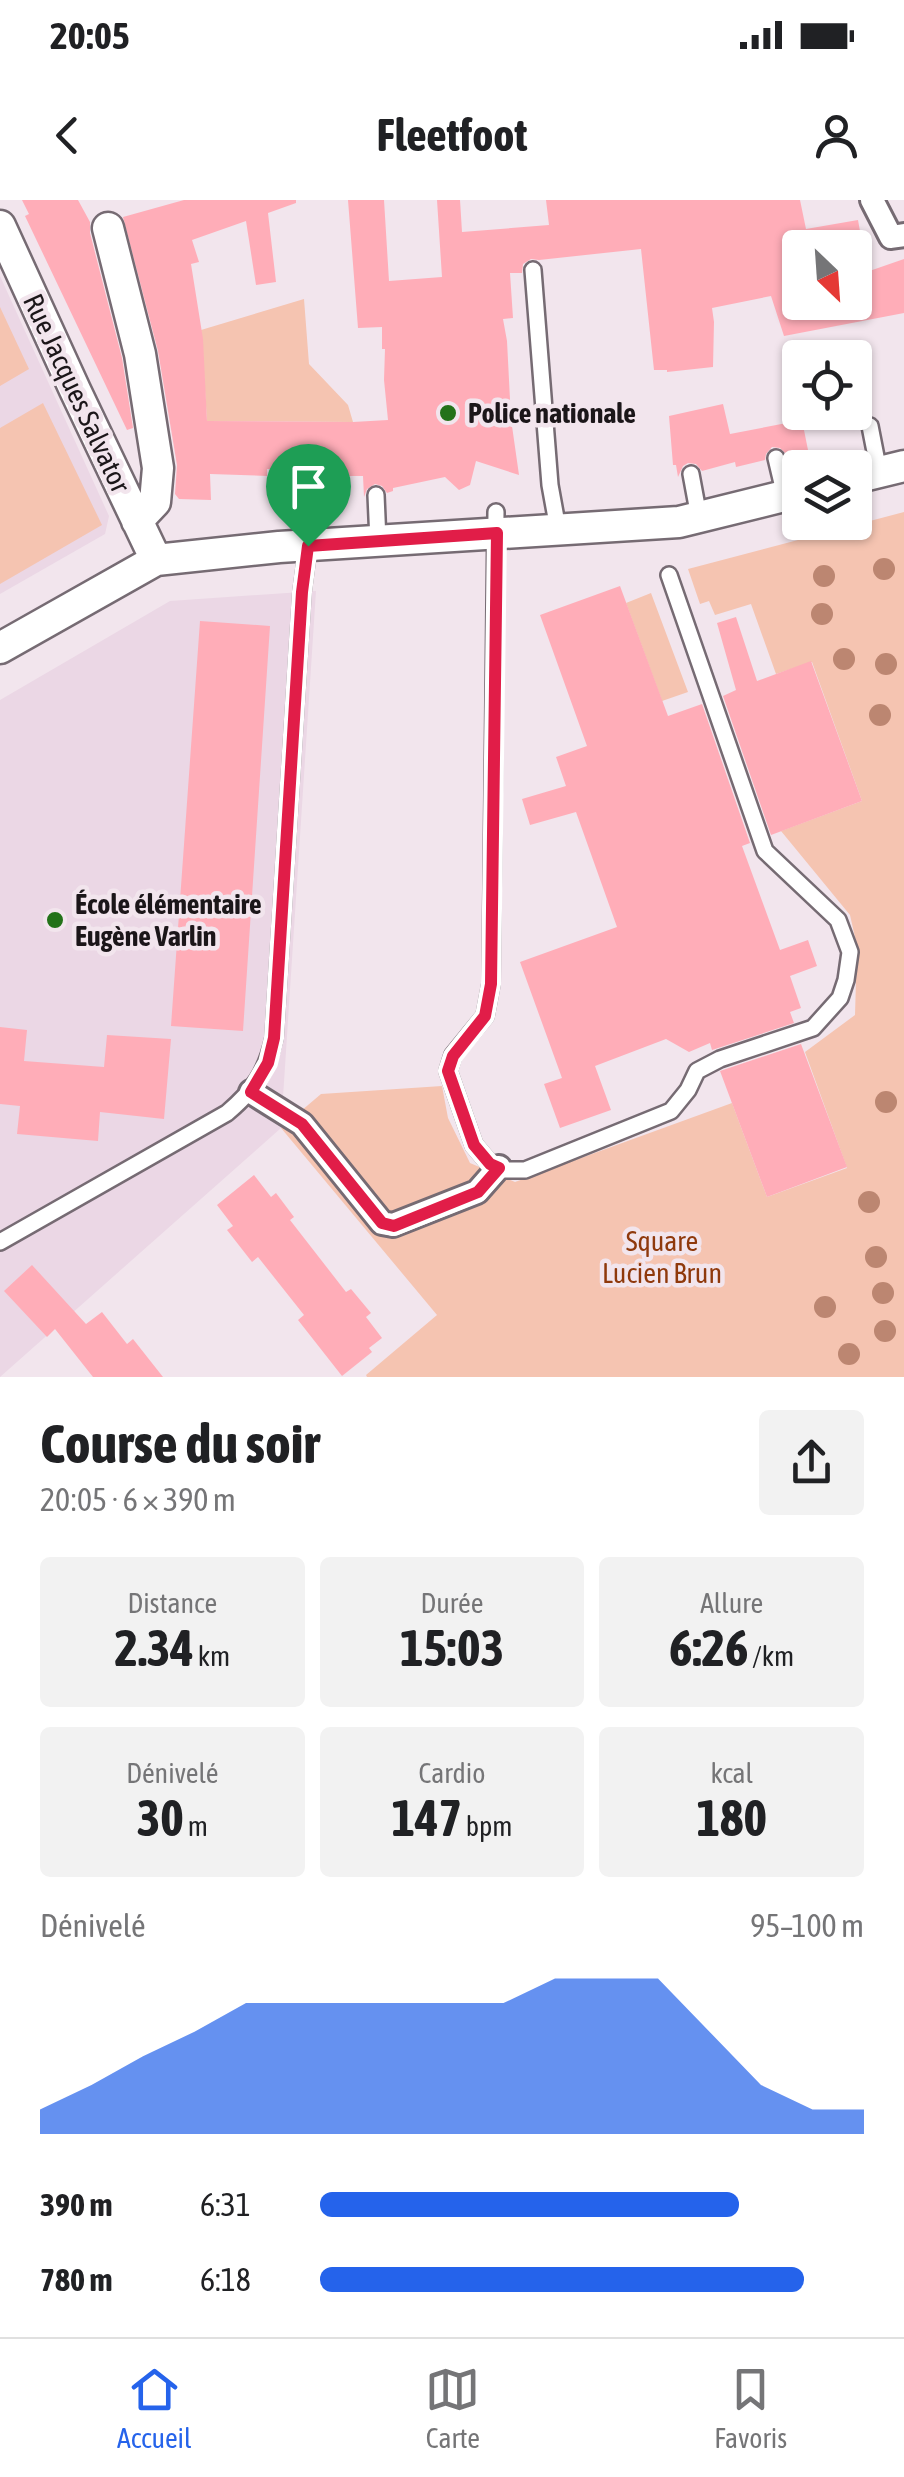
<!DOCTYPE html>
<html lang="fr">
<head>
<meta charset="utf-8">
<style>
	:root { --surface:#fff; --page:#f2f2f2; --text:#202124; --muted:#757577; --line:#e0e0e0; --accent:#2563eb }
	body { margin:0; font-family:"Asap Condensed",sans-serif; background:var(--page); color:var(--text); height:100vh; display:flex; flex-direction:column; font-size:38px; white-space:nowrap }
	* { box-sizing:border-box; margin:0 }
	p { font-size:32px; color:var(--muted) }
	.icon { flex:none; width:55px; height:55px; fill:none; stroke:currentColor; stroke-width:2; stroke-linecap:round; stroke-linejoin:round }
	.map { position:relative; height:1177px; overflow:hidden }
	.side { display:flex; flex-direction:column; background:var(--surface); flex:1 }
	.side>* { flex:none }
	.needle { width:65px; rotate:155deg }
	.tools { position:absolute; left:782px; top:30px; display:grid; gap:20px }
	.tools a { display:grid; place-items:center; width:90px; height:90px; border-radius:10px; background:var(--surface); box-shadow:0 2px 8px #0004; font-size:50px }
	.pin { position:absolute; display:grid; place-items:center; width:85px; height:85px; color:#fff; margin:-102px -42px; border-radius:50% 50% 50% 0; rotate:-45deg; box-shadow:0 0 10px #0007 }
	.pin .icon { rotate:45deg }
	.round { display:grid; place-items:center; flex:none; width:105px; height:105px; border-radius:10px; background:var(--page) }
	.headline { display:flex; align-items:center; justify-content:space-between; height:170px; padding:0 40px }
	h1 { font-size:55px; font-weight:700; line-height:75px }
	.figures { display:grid; grid-template-columns:repeat(3,1fr); gap:15px; height:170px; padding:10px 40px }
	.figures div { display:grid; align-content:center; border-radius:10px; background:var(--page); text-align:center }
	.figures b { font-size:50px; font-weight:700 }
	.figures small { font-size:28px; font-weight:400 }
	.figures p { font-size:28px }
	.chart { height:280px; padding:20px 40px }
	.chart p { display:flex; justify-content:space-between }
	.chart svg { width:100%; height:180px; margin-top:10px; fill:var(--accent); opacity:.7 }
	ul { padding:0 40px; list-style:none; font-size:32px }
	li { display:grid; grid-template-columns:160px 120px 1fr; align-items:center; height:75px }
	li i { height:25px; border-radius:12px; background:var(--accent) }
	.status { display:flex; justify-content:space-between; align-items:center; height:70px; padding:0 50px; background:var(--surface); direction:ltr }
	.status svg { height:28px; fill:currentColor }
	header { display:flex; justify-content:space-between; align-items:center; height:130px; padding:0 40px; background:var(--surface); font-size:45px; font-weight:700 }
	.tab-bar { display:flex; justify-content:space-around; align-items:center; height:140px; border-top:2px solid var(--line); background:var(--surface); font-size:28px; color:var(--muted) }
	.tab-bar a { display:grid; justify-items:center; gap:5px }
	.tab-bar .active { color:var(--accent) }
	.map>svg:first-child { display:block }
	.built { fill:#ebd7e5 }
	.green { fill:#f5c4b1 }
	.building { fill:#ffadb8 }
	.lines { fill:none; stroke-linecap:round; stroke-linejoin:round }
	.service-casing { stroke:#766b73; stroke-width:20 }
	.pedestrian-casing { stroke:#766b73; stroke-width:28 }
	.minor-casing { stroke:#766b73; stroke-width:35 }
	.service { stroke:#fff; stroke-width:15 }
	.pedestrian { stroke:#fff; stroke-width:22 }
	.minor { stroke:#fff; stroke-width:30 }
	.tree { fill:#bc8671 }
	.route-casing { stroke:#fff; stroke-width:20 }
	.route { stroke:#e11d48; stroke-width:12 }
	.poi-dot { fill:#237219; stroke:#f2e5ed; stroke-width:4 }
	.labels { text-anchor:middle; dominant-baseline:central; stroke-width:9; stroke-linejoin:round; paint-order:stroke }
	.street-label { font-size:28px; fill:#1b1619; stroke:#f2e5ed }
	.poi-label { font-size:28px; font-weight:bold; fill:#1b1619; stroke:#f2e5ed; text-anchor:start }
	.park-label { font-size:28px; fill:#8f390c; stroke:#f2e5ed }
</style>
</head>
<body>
<div class="status"><b>20:05</b><svg viewBox="0 0 49 12"><path d="M0 12V9h3v3zM5 12V6h3v6zM10 12V3h3v9zM15 12V0h3v12zM26 1h20v11H26zM47 4h2v5h-2z"/></svg></div>
<header><svg class="icon" aria-label="back" viewBox="0 0 24 24"><path d="M15 5l-7 7 7 7"/></svg>Fleetfoot<svg class="icon" aria-label="person" viewBox="0 0 24 24"><circle cx="12" cy="8" r="4"/><path d="M4 21q1-7 8-7t8 7"/></svg></header>
<div class="map">
<svg width="904" height="1177" viewBox="0 0 904 1177">
	<rect width="100%" height="100%" fill="#f2e5ed"/>
	<path class="built" d="M 0,76 L 109,316 L 105,334 L 0,394 Z
		M 316,391 L 281,928 L 0,1177 L 0,500 L 170,401 Z"/>
	<path class="green" d="M 304,99 L 309,164 L 348,205 L 353,222 L 207,221 L 201,130 Z
		M 0,107 L 29,169 L 0,186 Z
		M 43,203 L 102,325 L 0,384 L 0,228 Z
		M 904,312 L 904,1177 L 367,1177 L 366,1175 L 437,1115 L 281,928 L 321,894 L 442,886 L 448,918 L 470,963 L 515,982 L 732,903 L 767,997 L 847,968 L 805,852 L 855,815 L 857,746 L 850,715 L 781,631 L 862,601 L 812,462 L 776,474 L 751,404 L 715,415 L 709,401 L 700,404 L 688,369 Z
		M 651,393 L 688,492 L 662,501 L 626,403 Z"/>
	<path class="building" d="M 22,0 L 78,0 L 90,22 L 90,33 L 122,158 L 133,228 L 127,230 L 25,16 L 29,14 Z
		M 184,0 L 296,0 L 296,3 L 268,13 L 276,82 L 256,85 L 246,21 L 192,40 L 199,62 L 191,64 L 203,139 L 207,221 L 353,222 L 388,220 L 384,180 L 385,149 L 382,149 L 382,127 L 358,128 L 348,0 L 384,0 L 389,81 L 442,77 L 437,0 L 460,0 L 462,32 L 549,25 L 546,0 L 800,0 L 806,29 L 858,20 L 863,48 L 800,48 L 800,102 L 855,102 L 855,76 L 904,59 L 904,113 L 784,136 L 771,96 L 712,108 L 714,122 L 713,167 L 667,172 L 667,170 L 654,170 L 641,49 L 539,60 L 531,59 L 523,64 L 522,73 L 510,73 L 513,118 L 503,119 L 507,141 L 511,219 L 519,275 L 476,261 L 470,285 L 459,290 L 445,277 L 393,288 L 393,291 L 387,293 L 382,286 L 375,284 L 367,289 L 364,297 L 363,276 L 318,276 L 318,269 L 267,269 L 267,276 L 210,274 L 211,300 L 179,299 L 175,294 L 177,265 L 158,151 L 123,17 Z
		M 723,204 L 730,234 L 802,220 L 808,250 L 787,255 L 780,248 L 772,247 L 766,254 L 765,260 L 736,267 L 735,262 L 702,271 L 696,264 L 688,263 L 683,266 L 678,277 L 676,265 L 673,265 L 669,216 Z
		M 620,386 L 668,516 L 702,504 L 750,643 L 742,646 L 780,750 L 808,740 L 817,766 L 790,776 L 801,808 L 790,812 L 794,823 L 712,850 L 710,843 L 689,852 L 666,839 L 595,866 L 611,910 L 560,928 L 544,884 L 562,878 L 520,762 L 617,727 L 576,612 L 530,625 L 522,599 L 566,586 L 556,557 L 587,546 L 540,415 Z
		M 736,417 L 757,481 L 811,461 L 862,601 L 771,635 L 723,496 L 736,490 L 717,423 Z
		M 200,421 L 270,426 L 243,831 L 171,826 Z
		M 0,827 L 27,830 L 24,861 L 104,867 L 107,835 L 171,839 L 164,919 L 100,912 L 98,941 L 17,934 L 20,906 L 0,904 Z
		M 801,844 L 847,967 L 767,997 L 720,871 Z
		M 254,975 L 271,997 L 276,993 L 294,1017 L 290,1020 L 346,1092 L 351,1089 L 371,1113 L 366,1117 L 382,1138 L 369,1148 L 372,1152 L 342,1176 L 298,1120 L 304,1115 L 258,1057 L 252,1062 L 227,1030 L 233,1026 L 217,1005 Z
		M 32,1065 L 86,1124 L 102,1112 L 127,1144 L 133,1139 L 163,1177 L 93,1177 L 55,1129 L 47,1137 L 4,1091 Z"/>
	<g class="lines">
		<g class="service-casing">
			<path id="service" d="M 533,70 L 550,285 L 558,329
				M 870,226 L 879,272
				M 776,258 L 785,296
				M 691,274 L 699,317
				M 376,295 L 378,341
				M 496,312 L 491,784 L 485,816 L 453,855 L 448,871 L 474,945 L 490,964 L 505,970 L 525,970 L 671,911 L 688,890 L 697,871 L 720,859 L 813,828 L 840,798 L 846,780 L 850,752 L 838,720 L 765,651 L 669,375
				M 0,1042 L 227,913 C 254,890 266,873 274,838 L 302,392 L 308,346"/>
		</g>
		<g class="pedestrian-casing">
			<path id="pedestrian" d="M 872,0 L 891,37 L 904,35
				M 251,892 L 302,924 L 382,1023 L 393,1025 L 477,992 L 499,967"/>
		</g>
		<g class="minor-casing">
			<path id="minor" d="M 0,26 L 75,190 L 156,360
				M 108,28 L 140,154 L 158,268 L 155,302 L 137,321
				M 855,278 L 904,266
				M 0,448 L 156,360 L 279,347 L 679,322 L 800,292"/>
		</g>
		<use href="#service" class="service"/>
		<use href="#pedestrian" class="pedestrian"/>
		<use href="#minor" class="minor"/>
	</g>
	<g class="tree">
		<circle cx="884" cy="369" r="11"/>
		<circle cx="824" cy="376" r="11"/>
		<circle cx="822" cy="414" r="11"/>
		<circle cx="844" cy="459" r="11"/>
		<circle cx="886" cy="464" r="11"/>
		<circle cx="880" cy="515" r="11"/>
		<circle cx="886" cy="902" r="11"/>
		<circle cx="869" cy="1002" r="11"/>
		<circle cx="876" cy="1057" r="11"/>
		<circle cx="883" cy="1093" r="11"/>
		<circle cx="825" cy="1107" r="11"/>
		<circle cx="885" cy="1131" r="11"/>
		<circle cx="849" cy="1154" r="11"/>
	</g>
	<g class="lines">
		<g class="route-casing">
			<path id="route" d="M 497,333 L 491,784 L 485,816 L 453,856 L 448,871 L 474,945 L 490,964 L 499,968 L 478,992 L 394,1026 L 382,1023 L 302,924 L 251,892 L 268,863 L 274,838 L 302,392 L 308,346 Z"/>
		</g>
		<use href="#route" class="route"/>
	</g>
	<g class="poi-dot">
		<circle cx="448" cy="213" r="10"/>
		<circle cx="55" cy="720" r="10"/>
	</g>
	<g class="labels">
		<g class="street-label">
			<text transform="translate(77 193) rotate(65)">Rue Jacques Salvator</text>
		</g>
		<g class="poi-label">
			<text x="468" y="213">Police nationale</text>
			<text x="75" y="704">École élémentaire<tspan x="75" dy="32">Eugène Varlin</tspan></text>
		</g>
		<g class="park-label">
			<text x="662" y="1041">Square<tspan x="662" dy="32">Lucien Brun</tspan></text>
		</g>
	</g>
</svg>
<div class="tools">
<a><svg class="needle" viewBox="-14 -14 28 28"><path d="M0-13l5 13h-10z" fill="#e53935"/><path d="M0 13l5-13h-10z" fill="#757577"/></svg></a>
<a><svg class="icon" aria-label="locate" viewBox="0 0 24 24"><circle cx="12" cy="12" r="6"/><path d="M12 2v4M12 18v4M2 12h4M18 12h4"/></svg></a>
<a><svg class="icon" aria-label="layers" viewBox="0 0 24 24"><path d="M12 4l9 5-9 5-9-5zM3 14l9 5 9-5"/></svg></a>
</div>
<div class="pin" style="left:308px;top:346px;background:#1e9e55"><svg class="icon" aria-label="arrive" viewBox="0 0 24 24"><path d="M6 21V4h12l-3 4 3 4H6"/></svg></div>
</div>
<section class="side">
<div class="headline"><div><h1>Course du soir</h1><p>20:05 · 6 × 390 m</p></div><a class="round"><svg class="icon" aria-label="share" viewBox="0 0 24 24"><path d="M12 15V3M7 8l5-5 5 5M5 13v7h14v-7"/></svg></a></div>
<div class="figures">
<div><p>Distance</p><b>2.34<small> km</small></b></div>
<div><p>Durée</p><b>15:03</b></div>
<div><p>Allure</p><b>6:26<small> /km</small></b></div>
</div>
<div class="figures">
<div><p>Dénivelé</p><b>30<small> m</small></b></div>
<div><p>Cardio</p><b>147<small> bpm</small></b></div>
<div><p>kcal</p><b>180</b></div>
</div>
<div class="chart"><p><span>Dénivelé</span>95–100 m</p>
<svg viewBox="0 0 160 44" preserveAspectRatio="none"><path d="M0 44V38L10 32L20 25L30 19L40 12L50 12L60 12L70 12L80 12L90 12L100 6L110 6L120 6L130 19L140 32L150 38L160 38V44z"/></svg>
</div>
<ul>
<li><b>390 m</b>6:31<i style="width:77%"></i></li>
<li><b>780 m</b>6:18<i style="width:89%"></i></li>
</ul>
</section>
<nav class="tab-bar">
<a class="active"><svg class="icon" aria-label="home" viewBox="0 0 24 24"><path d="M3 11l9-7 9 7M6 9v11h12V9"/></svg>Accueil</a>
<a><svg class="icon" aria-label="map" viewBox="0 0 24 24"><path d="M3 6l6-2 6 2 6-2v14l-6 2-6-2-6 2zM9 4v14M15 6v14"/></svg>Carte</a>
<a><svg class="icon" aria-label="saved" viewBox="0 0 24 24"><path d="M7 4h10v16l-5-4-5 4z"/></svg>Favoris</a>
</nav>
</body>
</html>
